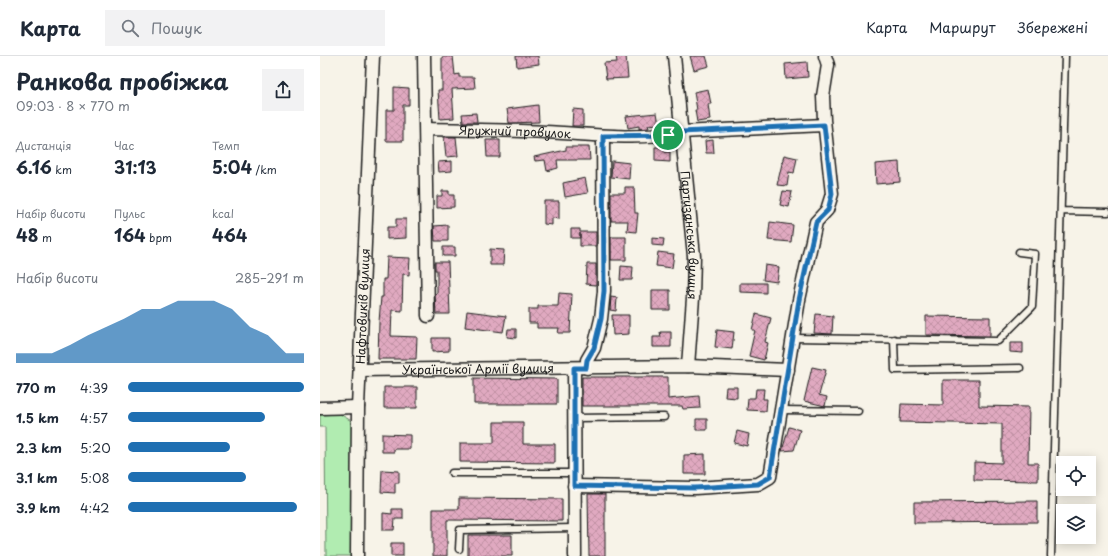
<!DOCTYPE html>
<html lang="uk">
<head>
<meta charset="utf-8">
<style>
	:root { --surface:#fff; --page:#f2f2f3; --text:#1f2937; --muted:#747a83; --line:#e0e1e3; --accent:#1f6fb2 }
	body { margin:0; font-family:"Playpen Sans",sans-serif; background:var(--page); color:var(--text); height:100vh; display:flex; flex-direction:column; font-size:15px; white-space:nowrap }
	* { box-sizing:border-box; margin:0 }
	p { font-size:13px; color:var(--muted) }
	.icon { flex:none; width:22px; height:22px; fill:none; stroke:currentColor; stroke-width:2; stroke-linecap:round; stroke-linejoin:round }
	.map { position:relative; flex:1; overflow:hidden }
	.details { display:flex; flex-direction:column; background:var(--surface); width:320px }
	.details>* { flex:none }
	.buttons { position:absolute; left:736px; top:400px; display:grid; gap:8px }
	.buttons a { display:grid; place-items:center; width:40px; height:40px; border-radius:0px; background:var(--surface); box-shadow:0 2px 10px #0003; font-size:20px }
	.pin { position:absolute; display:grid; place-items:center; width:34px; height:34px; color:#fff; margin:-17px; border:2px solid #fff; border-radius:50%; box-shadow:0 1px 4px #0007 }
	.round { display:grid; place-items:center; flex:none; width:42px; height:42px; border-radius:0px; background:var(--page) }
	.overview { display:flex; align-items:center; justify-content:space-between; height:68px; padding:0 16px }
	h1 { font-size:22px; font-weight:700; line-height:30px }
	.stats { display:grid; grid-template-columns:repeat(3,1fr); gap:6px; height:68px; padding:4px 16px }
	.stats div { display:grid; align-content:center }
	.stats b { font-size:17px; font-weight:700 }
	.stats small { font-size:11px; font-weight:400 }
	.stats p { font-size:11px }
	.chart { height:112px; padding:8px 16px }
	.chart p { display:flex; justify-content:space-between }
	.chart svg { width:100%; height:72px; margin-top:4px; fill:var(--accent); opacity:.7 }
	ul { padding:0 16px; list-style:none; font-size:13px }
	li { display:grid; grid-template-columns:64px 48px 1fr; align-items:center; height:30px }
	li i { height:10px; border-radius:5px; background:var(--accent) }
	header { display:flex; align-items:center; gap:24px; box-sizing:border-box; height:56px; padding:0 20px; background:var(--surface); border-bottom:1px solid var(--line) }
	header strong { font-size:19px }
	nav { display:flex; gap:22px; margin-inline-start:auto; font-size:14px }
	.search { width:280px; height:36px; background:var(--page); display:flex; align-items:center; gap:10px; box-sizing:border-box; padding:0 14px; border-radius:0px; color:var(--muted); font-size:15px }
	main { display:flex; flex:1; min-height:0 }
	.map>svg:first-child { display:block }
	.grass { fill:#b1ecb1; stroke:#668466 }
	.building { fill:url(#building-cross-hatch); stroke:#1c1c1c }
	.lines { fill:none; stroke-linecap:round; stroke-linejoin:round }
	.lane-casing { stroke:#1c1c1c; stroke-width:9 }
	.street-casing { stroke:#1c1c1c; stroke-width:15 }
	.lane { stroke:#f7f3e8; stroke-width:6 }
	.street { stroke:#f7f3e8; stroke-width:12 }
	.route-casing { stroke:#fff; stroke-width:8 }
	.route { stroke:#1f6fb2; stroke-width:5 }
	.labels { text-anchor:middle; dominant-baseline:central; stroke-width:3; stroke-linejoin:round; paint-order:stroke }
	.street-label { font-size:12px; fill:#1c1c1c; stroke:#f7f3e8 }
</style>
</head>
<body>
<header>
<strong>Карта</strong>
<div class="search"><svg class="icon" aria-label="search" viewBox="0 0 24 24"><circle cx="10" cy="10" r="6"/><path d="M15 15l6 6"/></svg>Пошук</div>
<nav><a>Карта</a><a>Маршрут</a><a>Збережені</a></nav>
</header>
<main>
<section class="details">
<div class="overview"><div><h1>Ранкова пробіжка</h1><p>09:03 · 8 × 770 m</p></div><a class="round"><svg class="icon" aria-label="share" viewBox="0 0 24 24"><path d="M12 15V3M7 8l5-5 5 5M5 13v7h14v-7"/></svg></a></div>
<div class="stats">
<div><p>Дистанція</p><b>6.16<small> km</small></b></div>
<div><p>Час</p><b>31:13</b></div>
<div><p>Темп</p><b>5:04<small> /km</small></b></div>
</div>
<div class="stats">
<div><p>Набір висоти</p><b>48<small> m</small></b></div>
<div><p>Пульс</p><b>164<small> bpm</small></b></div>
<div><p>kcal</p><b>464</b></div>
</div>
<div class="chart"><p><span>Набір висоти</span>285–291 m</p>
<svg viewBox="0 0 160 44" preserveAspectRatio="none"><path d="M0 44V38L10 38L20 38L30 33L40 27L50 22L60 17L70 11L80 11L90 6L100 6L110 6L120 11L130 22L140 27L150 38L160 38V44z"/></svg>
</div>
<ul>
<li><b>770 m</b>4:39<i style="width:100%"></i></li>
<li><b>1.5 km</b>4:57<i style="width:78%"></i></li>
<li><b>2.3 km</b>5:20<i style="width:58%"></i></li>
<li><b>3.1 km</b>5:08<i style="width:67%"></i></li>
<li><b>3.9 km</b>4:42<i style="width:96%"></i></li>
</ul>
</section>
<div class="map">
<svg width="788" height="500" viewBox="0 0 788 500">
	<defs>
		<pattern id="building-cross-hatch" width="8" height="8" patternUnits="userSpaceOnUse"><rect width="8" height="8" fill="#e0a9c0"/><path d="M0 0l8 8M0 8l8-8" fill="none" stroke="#c091a4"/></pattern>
	</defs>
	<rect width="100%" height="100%" fill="#f7f3e8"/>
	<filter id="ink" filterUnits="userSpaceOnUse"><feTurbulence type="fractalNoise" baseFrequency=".025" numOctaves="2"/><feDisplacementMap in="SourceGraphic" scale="8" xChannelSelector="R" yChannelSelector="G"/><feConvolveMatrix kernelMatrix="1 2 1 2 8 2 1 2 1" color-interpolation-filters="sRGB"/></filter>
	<g filter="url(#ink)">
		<path class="grass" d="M 20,358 L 33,366 L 31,500 L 6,500 L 5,371 L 0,371 L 0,359 Z"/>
		<path class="building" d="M 133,0 L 135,19 L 139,18 L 139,21 L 154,21 L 155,32 L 132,33 L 134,62 L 120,63 L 118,34 L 122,34 L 122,1 Z
			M 196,0 L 218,0 L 219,8 L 197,11 Z
			M 296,0 L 306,0 L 308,22 L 286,23 L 284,7 L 297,6 Z
			M 370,0 L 386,0 L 389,10 L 374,14 Z
			M 487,6 L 488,21 L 466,23 L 465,8 Z
			M 74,31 L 89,32 L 89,49 L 83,49 L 83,85 L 66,85 L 66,54 L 74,54 Z
			M 388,33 L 391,48 L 388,48 L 390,64 L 377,66 L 375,54 L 377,54 L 374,36 Z
			M 218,49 L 219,66 L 189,67 L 187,53 Z
			M 253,53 L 263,54 L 263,70 L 252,70 Z
			M 156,57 L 157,66 L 143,66 L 142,58 Z
			M 337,57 L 339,68 L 328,69 L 329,72 L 319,73 L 319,70 L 308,72 L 306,60 Z
			M 124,81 L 136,81 L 138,100 L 126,101 Z
			M 166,84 L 180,84 L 180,101 L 167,101 Z
			M 393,84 L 394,97 L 386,97 L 385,85 Z
			M 246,91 L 269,91 L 270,104 L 237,104 L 238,112 L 227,115 L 225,104 L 215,105 L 214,101 L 246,94 Z
			M 335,91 L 345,91 L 345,96 L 350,96 L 350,106 L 335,105 Z
			M 464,99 L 477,102 L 474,117 L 469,116 L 467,130 L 457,129 Z
			M 132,105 L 132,115 L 119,116 L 118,106 Z
			M 292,105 L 310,107 L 309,123 L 291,121 Z
			M 579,106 L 580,126 L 556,128 L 555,108 Z
			M 265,122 L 268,137 L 245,141 L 243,127 Z
			M 305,131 L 314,131 L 315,157 L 318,157 L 316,176 L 307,175 L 308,165 L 291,165 L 291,137 L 305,137 Z
			M 122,135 L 129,135 L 129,139 L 134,139 L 134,151 L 117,152 L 117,140 L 122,140 Z
			M 463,135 L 472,136 L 469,151 L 460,149 Z
			M 224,145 L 239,145 L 239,163 L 232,162 L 232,169 L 224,168 Z
			M 76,163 L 86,163 L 86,182 L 67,183 L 67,171 L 76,171 Z
			M 450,166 L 473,169 L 471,186 L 448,184 Z
			M 128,169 L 128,185 L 115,185 L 114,170 Z
			M 251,173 L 260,173 L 260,176 L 276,176 L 276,190 L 260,190 L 260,177 L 260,182 L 251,182 Z
			M 291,181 L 306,181 L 306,204 L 291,204 Z
			M 332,182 L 344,183 L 343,190 L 332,189 Z
			M 123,191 L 135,191 L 135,200 L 123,200 Z
			M 170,193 L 184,194 L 183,209 L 170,209 Z
			M 338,196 L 354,198 L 352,212 L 336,210 Z
			M 67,201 L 90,202 L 89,219 L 83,218 L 82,255 L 72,254 L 71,280 L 97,281 L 96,303 L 58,303 L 59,266 L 61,241 L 63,241 L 63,223 L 66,223 Z
			M 115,206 L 128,206 L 130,258 L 116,258 L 115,238 L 117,238 L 117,214 L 115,214 Z
			M 267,208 L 276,208 L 276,229 L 266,228 Z
			M 445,209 L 459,211 L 457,226 L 443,224 Z
			M 301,210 L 313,211 L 312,224 L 300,224 Z
			M 420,227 L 446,227 L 446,237 L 420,236 Z
			M 332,234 L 350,234 L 350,254 L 332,254 Z
			M 239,237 L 252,238 L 250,277 L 238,277 L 239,272 L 217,272 L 217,267 L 209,267 L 209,253 L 218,253 L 218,250 L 238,250 Z
			M 291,241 L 297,242 L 296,255 L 290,254 Z
			M 147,255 L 186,260 L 183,276 L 145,271 Z
			M 436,258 L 451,262 L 445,286 L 448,287 L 444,304 L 429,300 L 435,274 L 432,274 Z
			M 496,258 L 513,260 L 512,278 L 494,277 Z
			M 292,259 L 309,259 L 309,278 L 293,279 Z
			M 606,260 L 670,261 L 670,280 L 606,279 Z
			M 188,273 L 196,273 L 196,282 L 187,281 Z
			M 397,274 L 414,276 L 412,293 L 395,291 Z
			M 340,276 L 351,276 L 351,291 L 333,291 L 333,281 L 341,281 Z
			M 112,282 L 129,282 L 129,295 L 112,296 Z
			M 690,287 L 703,287 L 703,297 L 690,296 Z
			M 492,311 L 506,314 L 499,339 L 507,341 L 505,350 L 484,345 Z
			M 262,321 L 348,321 L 348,343 L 379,340 L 380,352 L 363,353 L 362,350 L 262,350 Z
			M 154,322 L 237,323 L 237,348 L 154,348 Z
			M 623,324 L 659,324 L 659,350 L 709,351 L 708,407 L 718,407 L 718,425 L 654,424 L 654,406 L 682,407 L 682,368 L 580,366 L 581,348 L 623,349 Z
			M 64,331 L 97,331 L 97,352 L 64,352 Z
			M 406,331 L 417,331 L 417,342 L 405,341 Z
			M 436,333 L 444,333 L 443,343 L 447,343 L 446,355 L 427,354 L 428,342 L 435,342 Z
			M 376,363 L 387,363 L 387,374 L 376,374 Z
			M 174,366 L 203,366 L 203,388 L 235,388 L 235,407 L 140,406 L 140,387 L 174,387 Z
			M 469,371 L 480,374 L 474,394 L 462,395 Z
			M 417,375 L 429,378 L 427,390 L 414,387 Z
			M 62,378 L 90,379 L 90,393 L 74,393 L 74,396 L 62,396 Z
			M 385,398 L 385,418 L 364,418 L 364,399 Z
			M 62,414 L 79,415 L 79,427 L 75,427 L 75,437 L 61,436 Z
			M 268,438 L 285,438 L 285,500 L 269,500 Z
			M 139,442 L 242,443 L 242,465 L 127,464 L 127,500 L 113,500 L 113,453 L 139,453 Z
			M 717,445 L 717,466 L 594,467 L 594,446 Z
			M 72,453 L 83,453 L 83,463 L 75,463 L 74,474 L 63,474 L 63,457 L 72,458 Z
			M 148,479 L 192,479 L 192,500 L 148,500 Z
			M 71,487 L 83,487 L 83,500 L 71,500 Z"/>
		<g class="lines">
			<g class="lane-casing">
				<path id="lane" d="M 741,155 L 788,156
					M 473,282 L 678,285 L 712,251 L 715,198 L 699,196
					M 574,283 L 575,314 L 700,312
					M 462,354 L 538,355
					M 254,362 L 344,361
					M 132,417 L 254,417
					M 139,493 L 140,474 L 254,472
					M 731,500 L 745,0"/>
			</g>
			<g class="street-casing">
				<g id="street">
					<path d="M 104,0 L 108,260"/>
					<path id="s1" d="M 354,0 L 374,200 L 373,242 L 368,310"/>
					<path id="s2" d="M 107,73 C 146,74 186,74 225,76 C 270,78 317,85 361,76 L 504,69"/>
					<path d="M 254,312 L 255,500"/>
					<path d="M 267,312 L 267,304 L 274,292 L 281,263 L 284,235 L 283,80"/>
					<path id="s3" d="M 40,314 L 368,310 L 468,314"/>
					<path d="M 0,352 L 38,351"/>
					<path d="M 254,430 L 375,432 L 438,428 L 450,421 L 479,244 L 496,166 L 507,154 L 512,138 L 504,64 L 503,40 L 508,9 L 505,0"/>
					<path id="s4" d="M 37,500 L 38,351 L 53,0"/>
				</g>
			</g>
			<use href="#lane" class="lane"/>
			<use href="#street" class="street"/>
		</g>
	</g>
	<g class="lines" filter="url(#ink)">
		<g class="route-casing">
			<path id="route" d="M 504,69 L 512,138 L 508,154 L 496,166 L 479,244 L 450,421 L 438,428 L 375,432 L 254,430 L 254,312 L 266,312 L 267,304 L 274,292 L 281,263 L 284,235 L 283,80 L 348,79 L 361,76 Z"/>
		</g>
		<use href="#route" class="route"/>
	</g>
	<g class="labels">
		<g class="street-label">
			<text stroke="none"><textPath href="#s2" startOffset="88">Яружний провулок</textPath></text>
			<text stroke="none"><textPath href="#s1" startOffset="180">Партизанська вулиця</textPath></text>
			<text stroke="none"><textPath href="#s4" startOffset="250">Нафтовиків вулиця</textPath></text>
			<text stroke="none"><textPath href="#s3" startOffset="118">Української Армії вулиця</textPath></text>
		</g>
	</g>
</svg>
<div class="buttons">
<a><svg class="icon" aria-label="locate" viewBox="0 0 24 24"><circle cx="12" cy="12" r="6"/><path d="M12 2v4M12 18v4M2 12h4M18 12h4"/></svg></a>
<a><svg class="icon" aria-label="layers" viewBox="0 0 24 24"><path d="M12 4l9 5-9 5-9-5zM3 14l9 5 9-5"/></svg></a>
</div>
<div class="pin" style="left:348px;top:79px;background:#1e9e55"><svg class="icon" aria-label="arrive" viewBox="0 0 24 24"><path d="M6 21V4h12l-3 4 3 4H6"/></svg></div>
</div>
</main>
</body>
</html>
